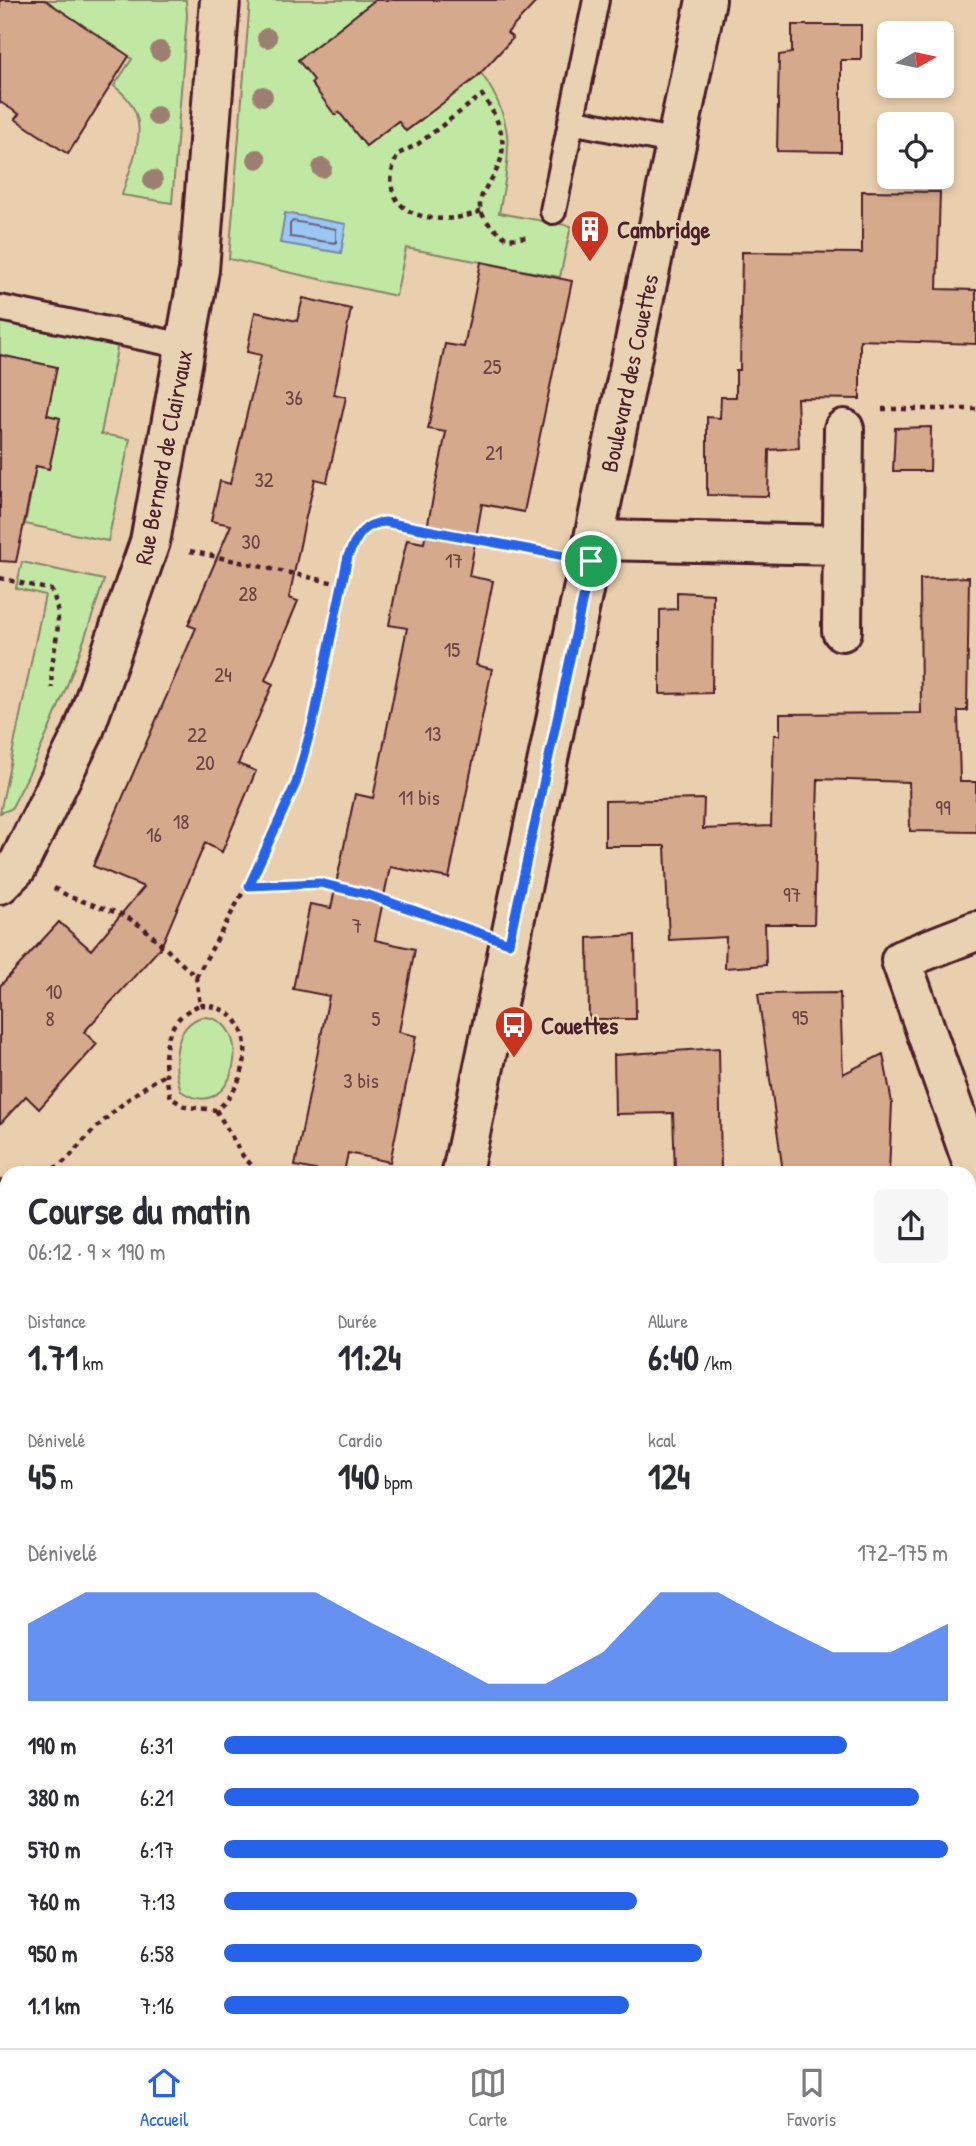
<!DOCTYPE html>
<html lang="fr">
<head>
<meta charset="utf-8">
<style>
	:root { --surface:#fff; --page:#f7f7f7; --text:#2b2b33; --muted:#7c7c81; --line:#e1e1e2; --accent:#2563eb }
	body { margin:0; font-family:"Patrick Hand",sans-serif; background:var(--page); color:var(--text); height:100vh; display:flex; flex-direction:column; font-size:26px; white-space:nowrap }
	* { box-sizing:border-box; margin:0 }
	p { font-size:23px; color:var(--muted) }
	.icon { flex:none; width:38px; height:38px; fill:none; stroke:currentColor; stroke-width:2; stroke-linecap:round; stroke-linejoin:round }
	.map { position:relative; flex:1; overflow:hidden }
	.drawer { position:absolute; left:0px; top:1166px; width:976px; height:884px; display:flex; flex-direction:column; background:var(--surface); border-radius:21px 21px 0 0; box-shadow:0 4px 10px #0003 }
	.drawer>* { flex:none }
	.needle { width:46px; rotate:81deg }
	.tools { position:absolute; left:877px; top:21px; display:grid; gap:14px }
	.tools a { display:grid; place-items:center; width:77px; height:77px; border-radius:10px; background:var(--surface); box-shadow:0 4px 10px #0003; font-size:35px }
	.pin { position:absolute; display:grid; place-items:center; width:60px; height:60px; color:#fff; margin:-30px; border:4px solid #fff; border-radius:50%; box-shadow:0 2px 7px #0007 }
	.round { display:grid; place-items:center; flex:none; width:74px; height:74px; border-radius:10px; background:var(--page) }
	.summary { display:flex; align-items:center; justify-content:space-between; height:119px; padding:0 28px }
	h1 { font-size:38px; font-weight:700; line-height:52px }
	.stats { display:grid; grid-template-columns:repeat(3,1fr); gap:10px; height:119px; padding:7px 28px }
	.stats div { display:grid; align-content:center }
	.stats b { font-size:35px; font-weight:700 }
	.stats small { font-size:19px; font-weight:400 }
	.stats p { font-size:19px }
	.chart { height:196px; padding:14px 28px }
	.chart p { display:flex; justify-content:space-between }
	.chart svg { width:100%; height:126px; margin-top:7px; fill:var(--accent); opacity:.7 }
	ul { padding:0 28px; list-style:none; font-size:23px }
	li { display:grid; grid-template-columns:112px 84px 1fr; align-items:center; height:52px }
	li i { height:18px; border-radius:9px; background:var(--accent) }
	.tabs { display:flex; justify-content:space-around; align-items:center; height:98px; border-top:2px solid var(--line); background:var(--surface); font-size:19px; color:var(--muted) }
	.tabs a { display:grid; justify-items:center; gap:4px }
	.tabs .active { color:var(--accent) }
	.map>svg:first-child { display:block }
	.green { fill:#c1e8a3; stroke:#868467; stroke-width:2 }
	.water { fill:#9ac7f4; stroke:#7a84a4; stroke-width:2 }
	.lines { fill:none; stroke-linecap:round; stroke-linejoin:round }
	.shore { stroke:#6a627b; stroke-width:2 }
	.building { fill:#d4a98c; stroke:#4a1f2b; stroke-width:2 }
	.lane-casing { stroke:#4a1f2b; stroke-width:30 }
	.street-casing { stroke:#4a1f2b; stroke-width:44 }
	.secondary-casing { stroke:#4a1f2b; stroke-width:44 }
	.path { stroke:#4a1f2b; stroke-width:4.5; stroke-dasharray:5 5; stroke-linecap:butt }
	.lane { stroke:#e9d2b2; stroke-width:24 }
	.street { stroke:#e9d2b2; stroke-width:38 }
	.secondary { stroke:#e9d2b2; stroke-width:38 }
	.tree { fill:#9c7f70 }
	.route-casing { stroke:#fff; stroke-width:14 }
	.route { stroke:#2563eb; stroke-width:9 }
	.labels { text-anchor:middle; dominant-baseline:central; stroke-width:5; stroke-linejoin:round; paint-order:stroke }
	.number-label { font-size:21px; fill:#6c4243 }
	.poi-label { font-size:24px; font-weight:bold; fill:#4a1f2b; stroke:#e9d2b2; text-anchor:start }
	.street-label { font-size:24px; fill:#4a1f2b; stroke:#e9d2b2 }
</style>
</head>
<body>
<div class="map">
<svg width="976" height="2048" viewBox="0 0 976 2048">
	<rect width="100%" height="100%" fill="#eacfae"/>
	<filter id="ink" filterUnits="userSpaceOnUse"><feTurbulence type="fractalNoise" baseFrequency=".0143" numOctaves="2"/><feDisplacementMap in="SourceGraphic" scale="14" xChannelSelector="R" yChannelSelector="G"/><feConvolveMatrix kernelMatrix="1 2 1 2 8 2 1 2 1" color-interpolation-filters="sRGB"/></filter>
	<g filter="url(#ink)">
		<path class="green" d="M 45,0 L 186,0 L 187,16 L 172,203 L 122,195 C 134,154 156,117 114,86 L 132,59 Z
			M 250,0 L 375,0 L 298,60 L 314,80 L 311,83 L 335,114 L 339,112 L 366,146 L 398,121 L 406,131 L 481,73 C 517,123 510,157 499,213 L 571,226 L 560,277 L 406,248 L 396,296 L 229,259 Z
			M 0,319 L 118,343 L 101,434 L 130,439 L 108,541 L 25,524 L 36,466 L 49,468 L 60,418 L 47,415 L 57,367 L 0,355 Z
			M 22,562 L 104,580 C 79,659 50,736 11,809 L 0,813 L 45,595 L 16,588 Z
			M 202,1017 C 258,1017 235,1128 181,1091 C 173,1066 172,1026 202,1017 Z
			M 704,2042 L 961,2042 L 976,2045 L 976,2048 L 703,2048 Z"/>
		<path class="water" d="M 285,213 L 346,224 L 341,253 L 280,243 Z"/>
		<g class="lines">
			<path class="shore" d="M 293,221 L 336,229 L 336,243 L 290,237 L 290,224 Z"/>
		</g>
		<path class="building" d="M 0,0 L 45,0 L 129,56 L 68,154 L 15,119 L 19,114 L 0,102 Z
			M 375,0 L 538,0 L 507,33 L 513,38 L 477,77 L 406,131 L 398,121 L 366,146 L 339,112 L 335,115 L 311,83 L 314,80 L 298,60 Z
			M 792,25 L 861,25 L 861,60 L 841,60 L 841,152 L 777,151 L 779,55 L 792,53 Z
			M 862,191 L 940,192 L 937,289 L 976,290 L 976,344 L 860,340 L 860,399 L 797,398 L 799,448 L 769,450 L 768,496 L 707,495 L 707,417 L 720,418 L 721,397 L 736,397 L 736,370 L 740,370 L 742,252 L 862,253 Z
			M 481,262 L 572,281 L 524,512 L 482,504 L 469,576 L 493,581 L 476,665 L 492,669 L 449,878 L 390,867 L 375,940 L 415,949 L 399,1032 L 416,1036 L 390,1162 L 348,1153 L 344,1172 L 325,1172 L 295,1166 L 329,996 L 293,989 L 310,904 L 331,908 L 355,794 L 373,798 L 407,628 L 389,625 L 397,583 L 407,540 L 424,543 L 446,432 L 428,429 L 445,344 L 464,347 Z
			M 303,298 L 351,309 L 334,394 L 346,397 L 327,482 L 315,479 L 305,521 L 289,598 L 298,601 L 265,680 L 273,684 L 238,764 L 256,771 L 222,852 L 205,843 L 161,947 L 84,1032 L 97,1044 L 39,1109 L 26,1096 L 0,1124 L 0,986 L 59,922 L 91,950 L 144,887 L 93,866 L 196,628 L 188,625 L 231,525 L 211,521 L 220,481 L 230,484 L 261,355 L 247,352 L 255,312 L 297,321 Z
			M 0,355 L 57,367 L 47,415 L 60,418 L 49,469 L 36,466 L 16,562 L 0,561 Z
			M 931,427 L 930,471 L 893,471 L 895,428 Z
			M 969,577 L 967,711 L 958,711 L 960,782 L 976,782 L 976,832 L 910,831 L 909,782 L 818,779 L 814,924 L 765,924 L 766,965 L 725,968 L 726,937 L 669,940 L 665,846 L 605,846 L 605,801 L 704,799 L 703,829 L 771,826 L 774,735 L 780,735 L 780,714 L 921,713 L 920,579 Z
			M 677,592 L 713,594 L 712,693 L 660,694 L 660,610 L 677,609 Z
			M 635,935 L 636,1019 L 589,1019 L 588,938 Z
			M 840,993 L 843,1074 L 883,1054 L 892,1103 L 889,1172 L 783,1172 L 758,994 Z
			M 719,1048 L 721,1172 L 675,1172 L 673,1113 L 615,1114 L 614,1055 Z"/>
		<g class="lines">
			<g class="lane-casing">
				<path id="lane" d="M 571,121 L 677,142
					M 553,211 L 596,0
					M 0,308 L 185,346
					M 970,1503 L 976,1503"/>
			</g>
			<g class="street-casing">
				<path id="street" d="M 595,540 L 842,545
					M 842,631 L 844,429
					M 0,884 L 17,867 L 83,733 L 150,542 L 199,270 L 220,0
					M 976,931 L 901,960 L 976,1173
					M 462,1172 L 706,0
					M 145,2048 L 145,2042"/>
			</g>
			<g class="secondary-casing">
				<path id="secondary" d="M 970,1222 L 976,1220
					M 0,1414 L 7,1413"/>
			</g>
			<path class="path" d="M 481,211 C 436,230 370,215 398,154 L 418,144 L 482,95 C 498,117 511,144 496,171 C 490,184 476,196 481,211 C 485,223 497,231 507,239 L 530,237
				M 882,409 L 976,409
				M 190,551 L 340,584
				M 0,578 L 51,590 C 68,623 48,653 52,688
				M 249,886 L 320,883 L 369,895 L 471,931
				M 54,888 L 70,897 L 124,915 L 144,928 L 196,977 L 200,1005
				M 196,977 C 252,877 300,795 322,679 C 329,642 336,545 370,524 C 374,522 380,522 385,521 L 549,553
				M 200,1005 C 261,1006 254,1082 216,1110 L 186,1107 L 171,1098 C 161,1063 160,1019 200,1005 Z
				M 216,1110 L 243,1156 L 258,1172
				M 44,1172 C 68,1166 77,1145 94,1130 C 116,1109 138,1089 165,1075
				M 0,1181 L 7,1180
				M 265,2048 L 279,2042"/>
			<use href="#lane" class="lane"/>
			<use href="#street" class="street"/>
			<use href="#secondary" class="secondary"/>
		</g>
		<g class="tree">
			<circle cx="267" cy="38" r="10"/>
			<circle cx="160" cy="51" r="10"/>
			<circle cx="263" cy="96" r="10"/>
			<circle cx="157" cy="116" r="10"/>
			<circle cx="257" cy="159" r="10"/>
			<circle cx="322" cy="168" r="10"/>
			<circle cx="153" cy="180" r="10"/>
		</g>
	</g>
	<g class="lines" filter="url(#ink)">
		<g class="route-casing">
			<path id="route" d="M 385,522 L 591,561 L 509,943 L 369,895 L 320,883 L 249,886 L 296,783 L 314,718 L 348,556 C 357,537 363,523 385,522 Z"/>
		</g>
		<use href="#route" class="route"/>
	</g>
	<defs>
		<g id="building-pin" transform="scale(2.0125)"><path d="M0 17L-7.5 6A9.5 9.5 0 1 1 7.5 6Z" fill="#c8321e" stroke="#e9d2b2"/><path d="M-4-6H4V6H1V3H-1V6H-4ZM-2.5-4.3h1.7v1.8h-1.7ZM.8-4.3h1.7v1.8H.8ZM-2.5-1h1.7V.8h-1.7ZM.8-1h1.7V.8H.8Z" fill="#fff"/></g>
		<g id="bus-pin" transform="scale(2.0125)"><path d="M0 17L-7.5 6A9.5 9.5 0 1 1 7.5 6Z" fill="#c8321e" stroke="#e9d2b2"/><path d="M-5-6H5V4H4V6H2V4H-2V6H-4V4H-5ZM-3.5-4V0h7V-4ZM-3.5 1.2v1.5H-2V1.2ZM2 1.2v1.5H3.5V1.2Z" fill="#fff"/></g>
	</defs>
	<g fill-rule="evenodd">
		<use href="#building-pin" x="590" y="229"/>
		<use href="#bus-pin" x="514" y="1025"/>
	</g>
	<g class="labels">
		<g class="number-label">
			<text x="492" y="366">25</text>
			<text x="294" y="397">36</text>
			<text x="494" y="452">21</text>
			<text x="264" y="479">32</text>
			<text x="251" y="541">30</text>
			<text x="454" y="560">17</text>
			<text x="248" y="593">28</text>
			<text x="452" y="649">15</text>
			<text x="223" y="674">24</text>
			<text x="433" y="733">13</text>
			<text x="197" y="734">22</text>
			<text x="205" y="762">20</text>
			<text x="419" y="797">11 bis</text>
			<text x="943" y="807">99</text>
			<text x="181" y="821">18</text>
			<text x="154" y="834">16</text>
			<text x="792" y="894">97</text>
			<text x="357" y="925">7</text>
			<text x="54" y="991">10</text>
			<text x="800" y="1017">95</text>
			<text x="50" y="1018">8</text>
			<text x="376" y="1018">5</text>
			<text x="361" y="1080">3 bis</text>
		</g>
		<g class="poi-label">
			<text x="617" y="229">Cambridge</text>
			<text x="541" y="1025">Couettes</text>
		</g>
		<g class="street-label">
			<text transform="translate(629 373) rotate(-78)">Boulevard des Couettes</text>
			<text transform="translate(163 457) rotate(-79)">Rue Bernard de Clairvaux</text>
		</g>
	</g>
</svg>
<div class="tools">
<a><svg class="needle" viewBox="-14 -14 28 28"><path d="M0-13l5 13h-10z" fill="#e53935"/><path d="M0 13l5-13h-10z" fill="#7c7c81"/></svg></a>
<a><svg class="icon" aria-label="locate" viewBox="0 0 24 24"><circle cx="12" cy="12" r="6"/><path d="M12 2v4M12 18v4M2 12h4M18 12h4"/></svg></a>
</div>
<div class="pin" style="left:591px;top:561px;background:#1e9e55"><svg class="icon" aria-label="arrive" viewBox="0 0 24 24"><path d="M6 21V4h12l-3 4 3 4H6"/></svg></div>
<section class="drawer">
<div class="summary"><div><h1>Course du matin</h1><p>06:12 · 9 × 190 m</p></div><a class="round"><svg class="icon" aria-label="share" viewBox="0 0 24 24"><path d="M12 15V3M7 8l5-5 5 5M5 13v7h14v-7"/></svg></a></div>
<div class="stats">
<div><p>Distance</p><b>1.71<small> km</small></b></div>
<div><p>Durée</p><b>11:24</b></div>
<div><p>Allure</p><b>6:40<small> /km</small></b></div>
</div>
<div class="stats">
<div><p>Dénivelé</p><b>45<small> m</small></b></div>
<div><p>Cardio</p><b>140<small> bpm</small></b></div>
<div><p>kcal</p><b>124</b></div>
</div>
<div class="chart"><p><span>Dénivelé</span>172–175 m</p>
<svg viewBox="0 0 160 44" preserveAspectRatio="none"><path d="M0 44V17L10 6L20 6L30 6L40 6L50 6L60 17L70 27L80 38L90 38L100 27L110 6L120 6L130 17L140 27L150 27L160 17V44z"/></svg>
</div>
<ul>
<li><b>190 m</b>6:31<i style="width:86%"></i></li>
<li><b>380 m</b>6:21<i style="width:96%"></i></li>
<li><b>570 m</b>6:17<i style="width:100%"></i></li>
<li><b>760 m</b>7:13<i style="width:57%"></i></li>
<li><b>950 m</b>6:58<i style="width:66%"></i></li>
<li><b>1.1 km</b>7:16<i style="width:56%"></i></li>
</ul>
</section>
</div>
<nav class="tabs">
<a class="active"><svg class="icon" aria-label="home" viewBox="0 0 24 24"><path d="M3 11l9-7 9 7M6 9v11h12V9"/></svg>Accueil</a>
<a><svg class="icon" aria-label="map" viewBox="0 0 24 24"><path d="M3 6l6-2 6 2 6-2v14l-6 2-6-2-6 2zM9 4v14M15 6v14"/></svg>Carte</a>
<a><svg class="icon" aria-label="saved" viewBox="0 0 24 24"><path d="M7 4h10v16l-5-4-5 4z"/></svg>Favoris</a>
</nav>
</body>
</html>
